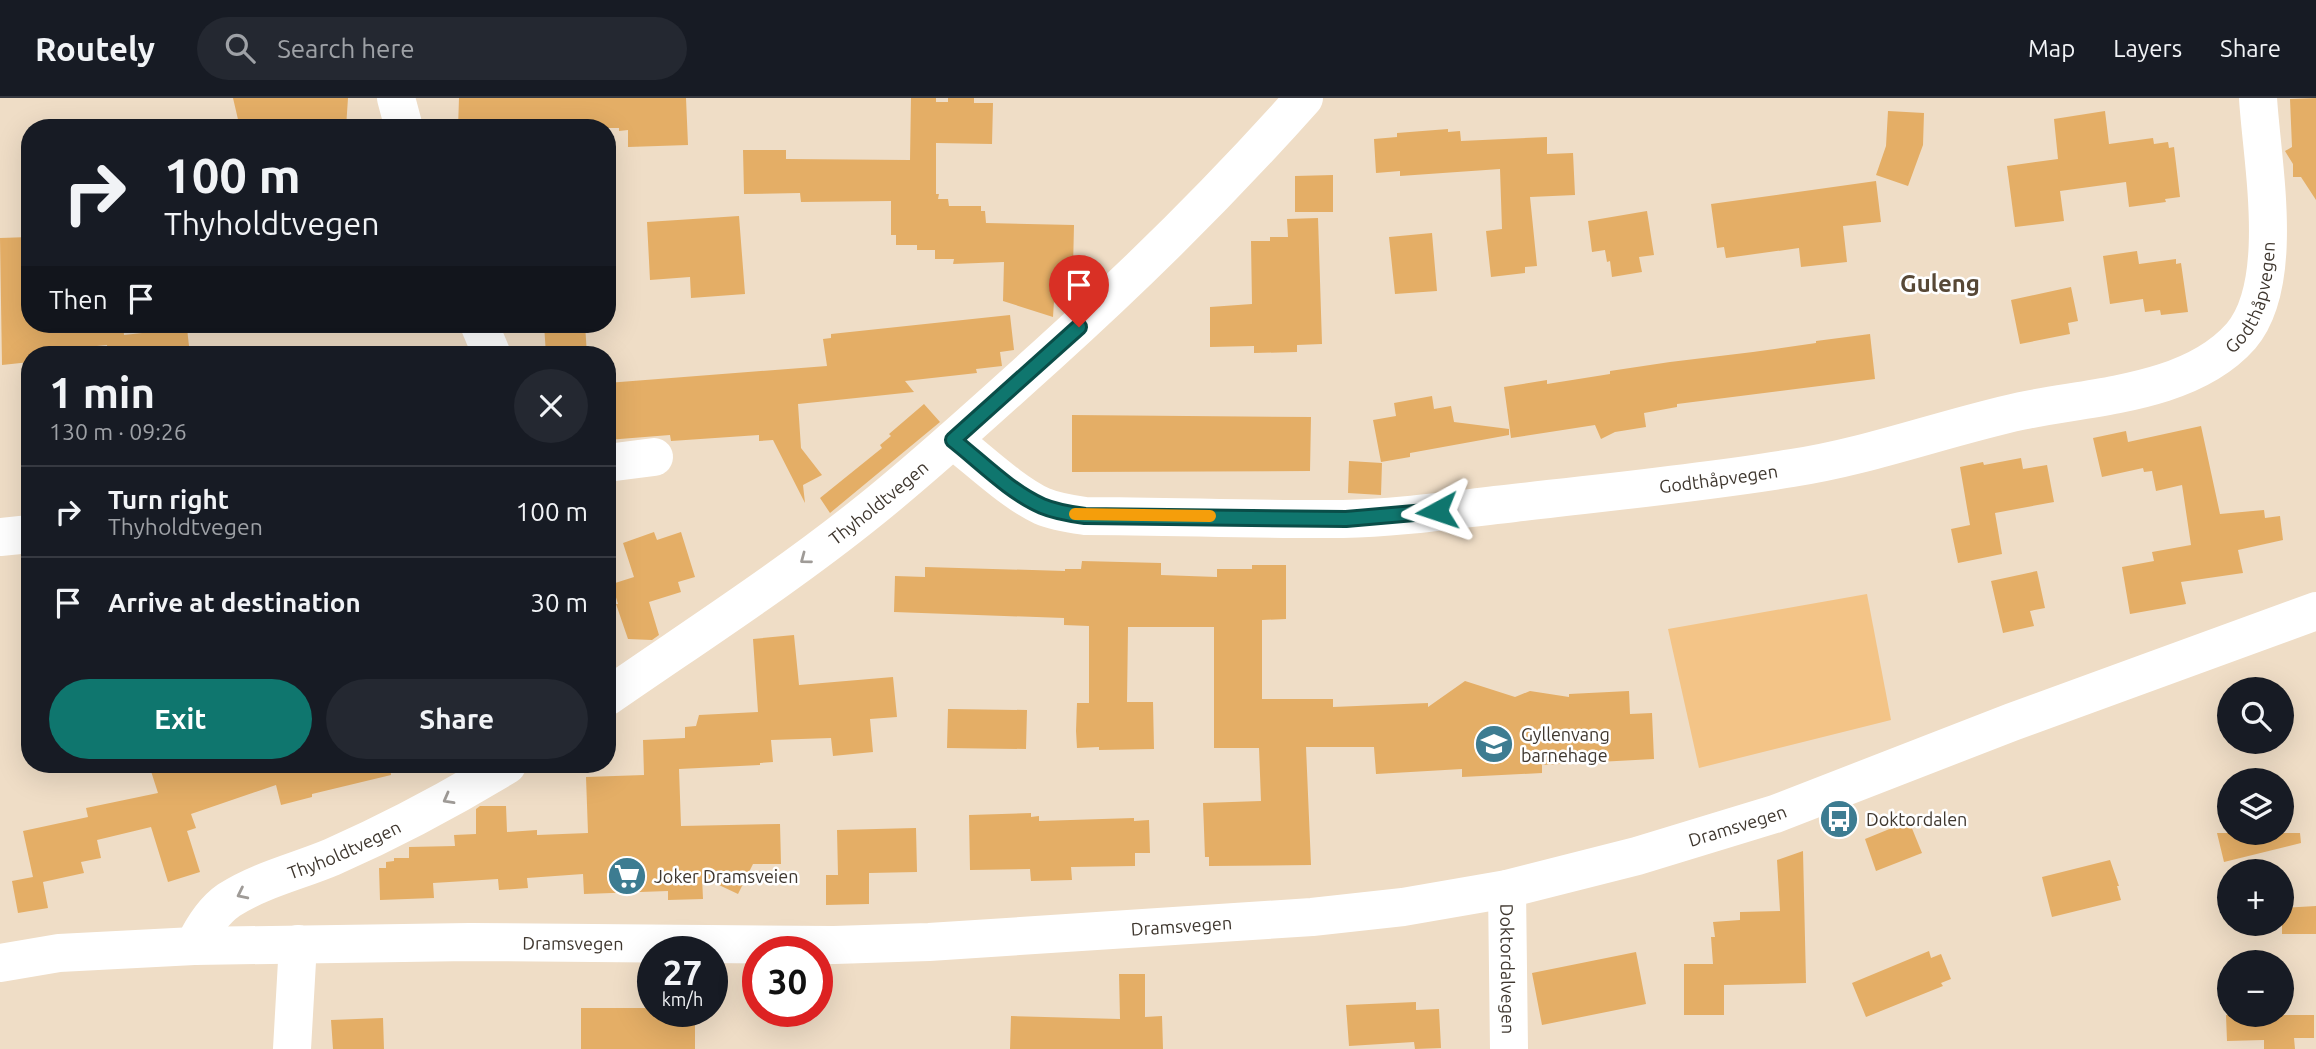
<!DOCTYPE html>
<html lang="en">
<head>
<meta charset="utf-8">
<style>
	:root { --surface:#171b24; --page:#242831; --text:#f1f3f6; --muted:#9ea1a6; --line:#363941; --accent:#0f766e }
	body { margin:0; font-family:Ubuntu,sans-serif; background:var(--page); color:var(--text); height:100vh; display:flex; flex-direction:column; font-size:26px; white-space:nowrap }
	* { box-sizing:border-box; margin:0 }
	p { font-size:23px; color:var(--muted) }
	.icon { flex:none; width:38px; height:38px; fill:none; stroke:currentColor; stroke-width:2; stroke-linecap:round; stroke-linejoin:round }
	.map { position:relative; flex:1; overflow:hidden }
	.drawer { position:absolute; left:21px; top:248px; width:595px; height:427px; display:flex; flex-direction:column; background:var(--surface); border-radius:28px; box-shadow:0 7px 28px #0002 }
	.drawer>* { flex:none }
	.top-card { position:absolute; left:21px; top:21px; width:595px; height:214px; border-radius:28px; box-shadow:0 7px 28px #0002; background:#171b24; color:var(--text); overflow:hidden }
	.fabs { position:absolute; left:2217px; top:579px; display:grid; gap:14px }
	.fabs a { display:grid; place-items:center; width:77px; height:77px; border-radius:50%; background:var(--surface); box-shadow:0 7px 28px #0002; font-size:35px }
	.speed { position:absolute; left:637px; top:838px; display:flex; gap:14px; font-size:35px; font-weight:700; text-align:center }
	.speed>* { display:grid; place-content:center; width:91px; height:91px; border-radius:50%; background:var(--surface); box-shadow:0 7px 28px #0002; line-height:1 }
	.speed small { font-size:18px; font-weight:400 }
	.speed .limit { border:10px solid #d22; background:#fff; color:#111 }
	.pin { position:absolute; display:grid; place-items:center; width:60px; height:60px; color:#fff; margin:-72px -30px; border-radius:50% 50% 50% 0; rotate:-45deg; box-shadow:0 0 7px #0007 }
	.pin .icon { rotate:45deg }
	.me { position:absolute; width:77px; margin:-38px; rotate:265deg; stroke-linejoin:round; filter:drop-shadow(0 0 5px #0008) }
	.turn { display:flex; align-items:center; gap:24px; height:147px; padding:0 28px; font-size:32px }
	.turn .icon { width:91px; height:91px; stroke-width:2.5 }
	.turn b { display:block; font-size:49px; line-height:60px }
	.then { display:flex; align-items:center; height:66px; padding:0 28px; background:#0003; gap:14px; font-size:26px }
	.round { display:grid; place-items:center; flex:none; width:74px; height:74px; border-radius:37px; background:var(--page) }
	.summary { display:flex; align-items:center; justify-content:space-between; height:119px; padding:0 28px }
	h1 { font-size:42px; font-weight:600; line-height:52px }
	.action { display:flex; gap:14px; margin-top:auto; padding:14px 28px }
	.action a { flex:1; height:80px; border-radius:42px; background:var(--accent); color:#fff; font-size:28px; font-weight:600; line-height:80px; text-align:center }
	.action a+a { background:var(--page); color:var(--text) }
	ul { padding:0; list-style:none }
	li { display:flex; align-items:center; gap:21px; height:91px; padding:0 28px; border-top:2px solid var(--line) }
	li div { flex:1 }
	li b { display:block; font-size:26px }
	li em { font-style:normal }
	header { display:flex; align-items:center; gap:42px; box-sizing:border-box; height:98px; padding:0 35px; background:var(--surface); border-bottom:2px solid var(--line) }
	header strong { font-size:33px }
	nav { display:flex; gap:38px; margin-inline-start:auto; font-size:24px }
	.search { width:490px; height:63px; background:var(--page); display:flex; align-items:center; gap:18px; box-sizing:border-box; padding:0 24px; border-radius:38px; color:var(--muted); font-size:26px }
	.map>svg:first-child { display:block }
	.green { fill:#f3c487 }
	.building { fill:#e4ae66 }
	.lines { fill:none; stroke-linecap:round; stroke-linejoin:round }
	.minor { stroke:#fff; stroke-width:38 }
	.oneway { stroke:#9f9b97 }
	.route-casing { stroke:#0a4d48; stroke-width:18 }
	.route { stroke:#0f766e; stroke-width:12 }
	.slow { stroke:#f59e0b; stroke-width:12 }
	.labels { text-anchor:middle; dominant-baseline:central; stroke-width:5; stroke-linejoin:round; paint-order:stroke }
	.street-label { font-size:18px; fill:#3f372f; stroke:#fff }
	.poi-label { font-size:18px; fill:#3f372f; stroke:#fff; text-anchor:start }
	.district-label { font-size:24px; font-weight:bold; fill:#574836; stroke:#fff }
</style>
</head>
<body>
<header>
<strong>Routely</strong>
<div class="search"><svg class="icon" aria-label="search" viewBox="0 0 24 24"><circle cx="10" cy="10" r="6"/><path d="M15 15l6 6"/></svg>Search here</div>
<nav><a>Map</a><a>Layers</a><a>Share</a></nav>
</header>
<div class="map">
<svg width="2316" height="951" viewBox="0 0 2316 951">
	<rect width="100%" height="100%" fill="#efddc6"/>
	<path class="green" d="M1867,496L1891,622L1699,670L1668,531Z"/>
	<path class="building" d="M233,0H348L346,30H291V22L257,30H240Z
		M459,0H686L688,47L628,49V32L619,33V30H574V27L508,24V30H458Z
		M911,0H936V4H948V0H974V5H993L992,46L936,45V96H939L938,101H948L949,108H981V113H985L986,125L1074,127L1073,171H1056L1053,219L1003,203L1004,164L953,166L954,161H935V152H917V147H896V137H891V103L801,104L800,95L744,96L743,52H786V61L910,62Z
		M2316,0V102L2301,79H2293V66L2285,53L2292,49L2290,1Z
		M1888,13L1924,15L1923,47L1908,88L1876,77L1886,48Z
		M2105,13L2109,46L2153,40L2154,46L2168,44L2169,50L2174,49L2180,99L2165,101L2166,104L2129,109L2126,84L2060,93L2064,123L2015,129L2007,68L2058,61L2054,21Z
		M1448,31V34L1460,33L1461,43L1547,39V56L1573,55L1575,97L1530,99L1537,168L1525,169V175L1491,179L1486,133L1502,131L1500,71L1400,78V73L1376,75L1374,41L1397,39V35Z
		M1333,77V114H1295V78Z
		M1876,83L1881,124L1843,128L1847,164L1801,169L1799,150L1726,160L1724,149L1717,150L1711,106Z
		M1647,113L1654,157L1639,159L1642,174L1612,179L1610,163L1607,164L1605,152L1592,154L1588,123Z
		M739,118L745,196L691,200L690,179L650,182L647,124Z
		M1318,120L1322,246L1297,247V254L1254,255V248L1210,249V209L1252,206L1251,143H1270V139H1288L1287,121Z
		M1432,135L1437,193L1395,196L1389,139Z
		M30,139V226H123L124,237L187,230L190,257H108L107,247L66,251L67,257H30V264L2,267L0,140Z
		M2137,153L2139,166L2176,161V166L2181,165L2188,214L2161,217L2160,212L2145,214L2143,201L2110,206L2103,158Z
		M2071,189L2078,223L2068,225L2070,236L2020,246L2011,202Z
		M1010,217L1014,252L1000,254L1002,268L976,271L977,275L905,283L914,294L798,306L801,350L822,377L803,387L805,405L773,342L759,343V337L671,343L670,337L607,342V285L827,268L823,241L831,240V236Z
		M544,226H585L587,257H546Z
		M1870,236L1875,281L1677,306V309L1644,315L1646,329L1615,334L1601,341L1595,327L1511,340L1504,289L1547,282V286L1610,276V273L1670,264L1753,254L1816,245V243Z
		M1432,298L1434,311L1451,308L1454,324L1509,331V337L1410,355V359L1381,364L1373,322L1396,318L1394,305Z
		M924,306L940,324L830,415L820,400L882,350L880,347L891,338L889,336Z
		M1072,317L1311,319L1310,373L1072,374Z
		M2201,328L2220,416L2264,412L2265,420L2280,418L2283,442L2238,452L2243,475L2181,484L2186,506L2130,516L2122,469L2154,463L2152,454L2191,447L2182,387L2156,393L2152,373L2144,374L2143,370L2102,379L2093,340L2126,333L2128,344Z
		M2021,360L2023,371L2047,367L2054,404L1995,415L2002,456L1958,465L1951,431L1970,427L1960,369L1983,364L1984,367Z
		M1349,363L1382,365L1381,397L1348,395Z
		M654,434L657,442L681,434L695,479L678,484L681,494L649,504L659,537L652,542L628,541L616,506H618L612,486L634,479L623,445Z
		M1082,463L1161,465V477L1217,479V471H1252V467H1286V521L1262,522V601H1333V609L1428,605V609L1465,583L1515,599L1530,593L1569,599V596L1629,593L1630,616L1652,615L1654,661L1542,667V675L1462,679V671L1376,676L1374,649H1306L1311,767L1209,768V759H1205L1203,705L1261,703L1259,650H1214V529H1128L1127,604H1153L1154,651L1099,652V649L1077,650L1076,633L1077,605H1089V528L1064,527V520L894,514L895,478L925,479V469L1065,473V471H1081Z
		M2037,473L2045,510L2030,513L2034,528L2003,535L1991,483Z
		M794,537L799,587L893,579L897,619L870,621L873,654L833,658L831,640L771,642L773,664L760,665V667L679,671L681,728L780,726L781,766H753L738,796L702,779L703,801L668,802V793L584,796L583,776L527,780L528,790L499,792L498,781L433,785L434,800L380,802L379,770H386V764L394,763V760H409V749L455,748L454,737L476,736V711L480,708H506L507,734L537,732V737L588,735L586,679L644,677L643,642L685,640V629L696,628L699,617L758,614L753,541Z
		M948,611L1027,612L1026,651L947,650Z
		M149,667H390L391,677L312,696V699L281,707L276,687L191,716L196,730L187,733L200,774L168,784L151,729L97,742L101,760L81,764L84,775L43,784L48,810L18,815L12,783L33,779L23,733L88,719L86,710L158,695Z
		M1031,715V719L1039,718V723L1134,720V723L1149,722L1150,755H1135V768L1071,769L1072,782L1031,783L1030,771L970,772L969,717Z
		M1909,723L1922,755L1876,773L1865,741Z
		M916,730L917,774L869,775V806L826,807V777H838L837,732Z
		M2217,735H2300L2301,745L2224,764Z
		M1803,753L1806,885L1724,887V917H1684V866H1713L1711,839H1715L1713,824L1740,822V814L1780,813L1777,762Z
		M2110,762L2119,788H2117L2121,802L2052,819L2042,779Z
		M2316,808V836H2282V810Z
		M1929,853L1931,860L1941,856L1951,881L1941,885L1943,888L1866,919L1852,885Z
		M1636,854L1646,906L1542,927L1532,875Z
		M1119,876H1145V919L1162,918L1163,951H1010L1011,918L1120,921Z
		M1416,904V912L1439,911L1441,950L1415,951L1414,944L1349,948L1346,907Z
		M581,910H653V914H695V951H581Z
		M2226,917H2314V940H2294L2295,951H2264V942L2227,943Z
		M383,920L384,951H333L331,922Z"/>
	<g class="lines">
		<g class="minor">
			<path d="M396,0L404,30"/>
			<path d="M479,226L492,257"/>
			<path id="s1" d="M953,342C980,363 1012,394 1042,408C1056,414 1071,416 1085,418C1171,418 1257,422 1343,421C1400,420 1458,411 1514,405C1607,394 1700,385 1792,370C1870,358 1944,330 2021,313C2092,298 2190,296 2241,238C2286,185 2262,65 2258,0"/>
			<path d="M607,365L654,359"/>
			<path d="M0,439L30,436"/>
			<path id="s2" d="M607,599C695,538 787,479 870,412C931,363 988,310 1046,258C1136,177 1223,91 1304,0"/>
			<path id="s3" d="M1507,791L1509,951"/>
			<path id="s4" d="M194,848C202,831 213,813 229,802C260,782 299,773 332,759C393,732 451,701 507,667"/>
			<path id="s5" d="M0,865L59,855L194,848L470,844L834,847L929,844L1312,819L1403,809L1507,791L1637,758L1775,716L2012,624L2316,513"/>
			<path d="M292,951L298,846"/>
		</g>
	</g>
	<defs><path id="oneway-chevron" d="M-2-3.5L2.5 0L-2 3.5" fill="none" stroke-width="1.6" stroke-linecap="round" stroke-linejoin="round" transform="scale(1.75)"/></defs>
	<g class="oneway">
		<use href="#oneway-chevron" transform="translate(805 461) rotate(143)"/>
		<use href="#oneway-chevron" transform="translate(448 701) rotate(151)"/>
		<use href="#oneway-chevron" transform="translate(242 796) rotate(154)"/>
	</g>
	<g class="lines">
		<g class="route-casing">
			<path id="route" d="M1079,229L953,342C981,364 1010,394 1042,408C1056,414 1070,416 1085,418L1346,421L1437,413"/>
		</g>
		<use href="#route" class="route"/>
		<path class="slow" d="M1075,416L1210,418"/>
	</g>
	<defs>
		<g id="school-disc" transform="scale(2.0125)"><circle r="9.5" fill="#3d7c91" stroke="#fff"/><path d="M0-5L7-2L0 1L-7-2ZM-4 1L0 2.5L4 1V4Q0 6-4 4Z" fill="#fff"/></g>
		<g id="bus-disc" transform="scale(2.0125)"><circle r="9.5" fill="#3d7c91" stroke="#fff"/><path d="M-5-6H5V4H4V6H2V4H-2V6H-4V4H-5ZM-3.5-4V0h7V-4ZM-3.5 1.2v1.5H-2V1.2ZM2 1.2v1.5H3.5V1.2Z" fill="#fff"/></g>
		<g id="supermarket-disc" transform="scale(2.0125)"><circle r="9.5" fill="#3d7c91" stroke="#fff"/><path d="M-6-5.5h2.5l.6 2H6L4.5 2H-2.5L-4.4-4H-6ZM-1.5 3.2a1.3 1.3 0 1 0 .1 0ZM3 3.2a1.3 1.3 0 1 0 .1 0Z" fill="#fff"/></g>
	</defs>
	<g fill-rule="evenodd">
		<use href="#school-disc" x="1494" y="646"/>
		<use href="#bus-disc" x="1839" y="721"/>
		<use href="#supermarket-disc" x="627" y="778"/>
	</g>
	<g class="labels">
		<g class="street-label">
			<text stroke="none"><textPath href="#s1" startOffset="1379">Godthåpvegen</textPath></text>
			<text stroke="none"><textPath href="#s1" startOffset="791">Godthåpvegen</textPath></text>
			<text stroke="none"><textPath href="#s2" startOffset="334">Thyholdtvegen</textPath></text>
			<text stroke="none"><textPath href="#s5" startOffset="1750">Dramsvegen</textPath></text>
			<text stroke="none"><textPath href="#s4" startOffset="184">Thyholdtvegen</textPath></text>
			<text stroke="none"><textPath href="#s5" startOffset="1183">Dramsvegen</textPath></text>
			<text stroke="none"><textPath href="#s5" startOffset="574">Dramsvegen</textPath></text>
			<text stroke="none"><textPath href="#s3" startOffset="80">Doktordalvegen</textPath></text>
		</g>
		<g class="poi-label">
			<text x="1521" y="636">Gyllenvang<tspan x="1521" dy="21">barnehage</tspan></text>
			<text x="1866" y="721">Doktordalen</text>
			<text x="654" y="778">Joker Dramsveien</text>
		</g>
		<g class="district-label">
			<text x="1940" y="185">Guleng</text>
		</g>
	</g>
</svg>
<div class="fabs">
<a><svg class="icon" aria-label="search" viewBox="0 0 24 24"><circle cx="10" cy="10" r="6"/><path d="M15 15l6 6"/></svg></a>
<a><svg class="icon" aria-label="layers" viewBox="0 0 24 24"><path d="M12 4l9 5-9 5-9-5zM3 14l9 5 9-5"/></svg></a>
<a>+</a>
<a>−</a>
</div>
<div class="speed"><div>27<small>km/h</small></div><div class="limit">30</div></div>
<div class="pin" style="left:1079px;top:229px;background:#d93025"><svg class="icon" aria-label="arrive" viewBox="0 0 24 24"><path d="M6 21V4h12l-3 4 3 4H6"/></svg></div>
<svg class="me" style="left:1437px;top:413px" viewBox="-20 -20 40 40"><path d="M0-17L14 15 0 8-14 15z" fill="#0f766e" stroke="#fff" stroke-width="4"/></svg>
<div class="top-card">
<div class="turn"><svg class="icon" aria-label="right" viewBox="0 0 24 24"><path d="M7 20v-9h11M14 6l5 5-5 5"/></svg><div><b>100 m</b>Thyholdtvegen</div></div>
<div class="then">Then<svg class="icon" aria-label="arrive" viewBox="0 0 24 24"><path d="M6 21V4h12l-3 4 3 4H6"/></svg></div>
</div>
<section class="drawer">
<div class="summary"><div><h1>1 min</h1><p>130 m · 09:26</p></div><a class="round"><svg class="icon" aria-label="close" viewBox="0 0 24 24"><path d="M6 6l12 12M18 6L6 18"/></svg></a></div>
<ul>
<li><svg class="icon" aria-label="right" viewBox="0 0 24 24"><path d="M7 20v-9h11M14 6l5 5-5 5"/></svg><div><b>Turn right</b><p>Thyholdtvegen</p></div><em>100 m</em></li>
<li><svg class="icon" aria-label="arrive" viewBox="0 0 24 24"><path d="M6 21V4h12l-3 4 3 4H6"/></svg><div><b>Arrive at destination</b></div><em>30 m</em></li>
</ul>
<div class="action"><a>Exit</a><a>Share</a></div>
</section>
</div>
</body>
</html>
